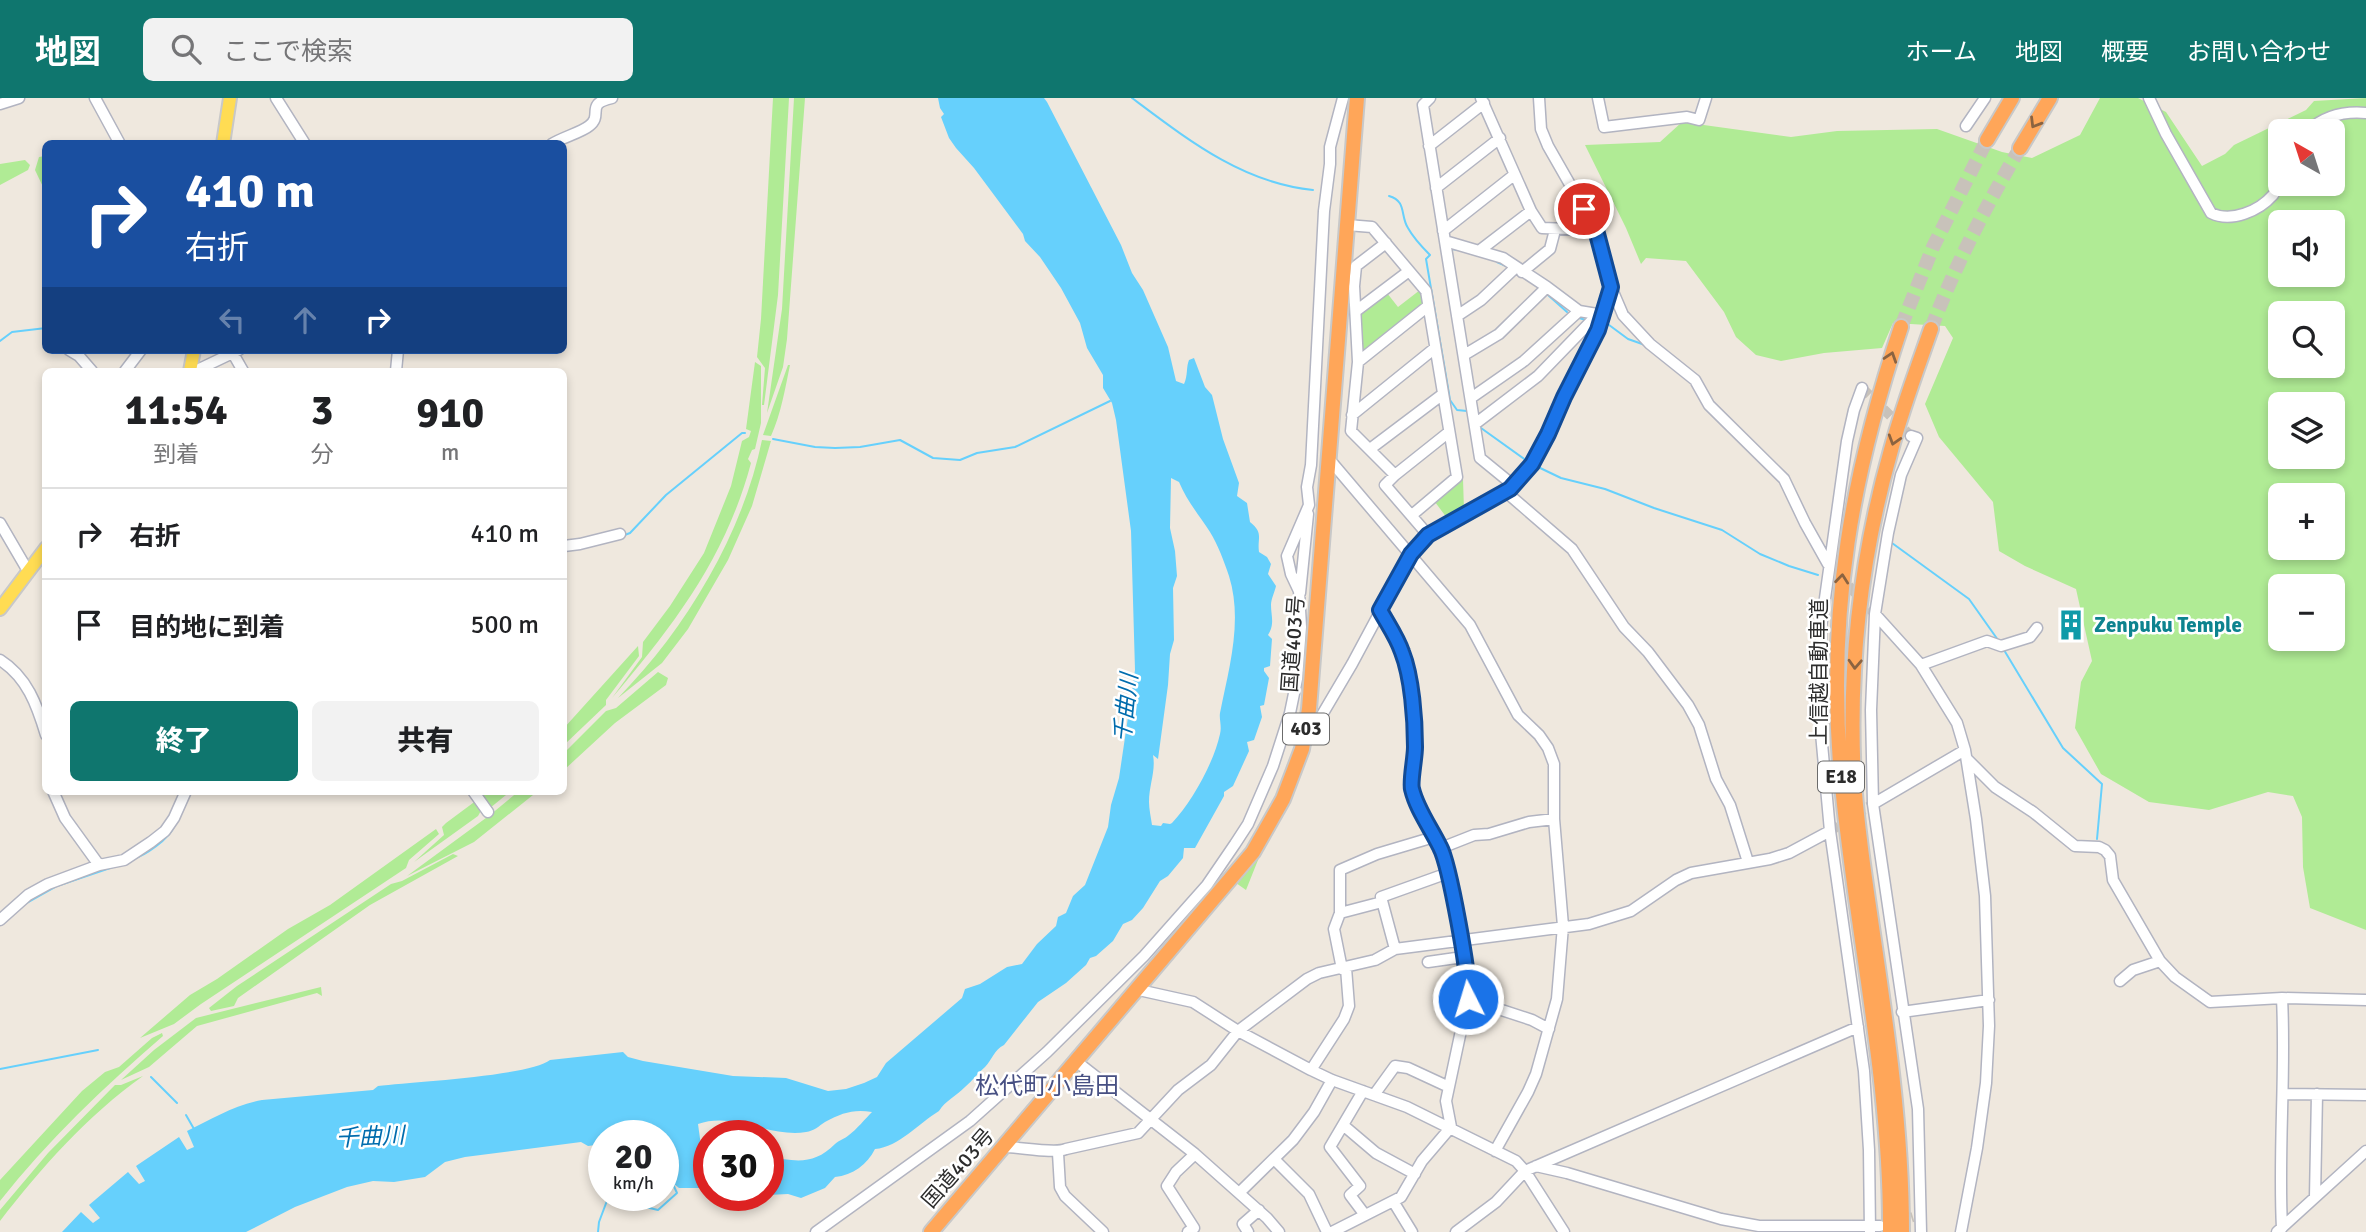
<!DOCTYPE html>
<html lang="ja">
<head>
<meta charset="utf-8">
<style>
	:root { --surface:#fff; --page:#f2f2f2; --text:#202124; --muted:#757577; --line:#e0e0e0; --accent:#0f766e }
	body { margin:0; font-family:Signika,"Noto Sans JP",sans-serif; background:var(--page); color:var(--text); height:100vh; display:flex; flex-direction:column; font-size:26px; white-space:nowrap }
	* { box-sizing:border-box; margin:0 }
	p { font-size:23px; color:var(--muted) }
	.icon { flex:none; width:38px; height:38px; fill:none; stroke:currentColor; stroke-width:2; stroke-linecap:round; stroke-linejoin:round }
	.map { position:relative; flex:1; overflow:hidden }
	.drawer { position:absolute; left:42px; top:270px; width:525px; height:427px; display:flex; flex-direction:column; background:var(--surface); border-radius:10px; box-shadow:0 4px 10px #0003 }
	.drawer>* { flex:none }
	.hud { position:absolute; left:42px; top:42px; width:525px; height:214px; border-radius:10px; box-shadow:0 4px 10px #0003; background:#1a4fa0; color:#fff; overflow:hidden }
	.needle { width:46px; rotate:321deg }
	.controls { position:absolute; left:2268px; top:21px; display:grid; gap:14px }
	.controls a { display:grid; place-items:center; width:77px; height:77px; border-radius:10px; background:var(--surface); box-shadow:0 4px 10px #0003; font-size:35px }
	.speed { position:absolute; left:588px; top:1022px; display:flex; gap:14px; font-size:35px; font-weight:700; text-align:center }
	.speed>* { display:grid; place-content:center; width:91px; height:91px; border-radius:50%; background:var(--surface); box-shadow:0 4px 10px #0003; line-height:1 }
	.speed small { font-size:18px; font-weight:400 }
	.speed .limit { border:10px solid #d22; background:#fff; color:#111 }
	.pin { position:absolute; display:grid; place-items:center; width:60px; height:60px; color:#fff; margin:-30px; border:4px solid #fff; border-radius:50%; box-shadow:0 2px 7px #0007 }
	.me { position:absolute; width:77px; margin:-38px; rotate:355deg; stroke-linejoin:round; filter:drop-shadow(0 0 5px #0008) }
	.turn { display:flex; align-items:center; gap:24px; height:147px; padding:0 28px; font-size:32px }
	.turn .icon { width:91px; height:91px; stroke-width:2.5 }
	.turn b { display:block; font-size:49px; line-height:60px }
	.lanes { display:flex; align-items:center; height:66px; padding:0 28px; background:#0003; justify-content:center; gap:35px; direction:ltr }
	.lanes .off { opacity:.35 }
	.eta { display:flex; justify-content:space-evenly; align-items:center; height:119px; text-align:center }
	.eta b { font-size:42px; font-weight:800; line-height:49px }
	.primary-button { display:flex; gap:14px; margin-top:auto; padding:14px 28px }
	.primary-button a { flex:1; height:80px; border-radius:10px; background:var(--accent); color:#fff; font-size:28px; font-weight:800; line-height:80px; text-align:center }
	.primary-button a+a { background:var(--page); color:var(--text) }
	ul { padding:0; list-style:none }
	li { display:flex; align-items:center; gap:21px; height:91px; padding:0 28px; border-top:2px solid var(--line) }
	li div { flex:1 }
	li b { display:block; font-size:26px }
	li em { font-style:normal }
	header { display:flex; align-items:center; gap:42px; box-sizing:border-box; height:98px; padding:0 35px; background:var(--accent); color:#fff }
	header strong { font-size:33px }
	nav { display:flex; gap:38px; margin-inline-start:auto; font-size:24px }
	.search { width:490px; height:63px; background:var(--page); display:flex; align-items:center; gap:18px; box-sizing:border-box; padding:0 24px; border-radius:10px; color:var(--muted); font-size:26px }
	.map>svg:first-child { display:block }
	.green { fill:#b0eb95; fill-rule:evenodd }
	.water { fill:#66d0fc; fill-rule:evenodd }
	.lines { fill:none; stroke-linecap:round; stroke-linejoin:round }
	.stream { stroke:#66d0fc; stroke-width:2 }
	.minor-tunnel { stroke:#c8c2ba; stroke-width:10; stroke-dasharray:10 5; stroke-linecap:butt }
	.highway-tunnel { stroke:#c8c2ba; stroke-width:14; stroke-dasharray:14 7; stroke-linecap:butt }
	.minor-casing { stroke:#b2b4c1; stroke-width:13 }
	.major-casing { stroke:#c8c8c8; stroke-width:16 }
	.highway-casing { stroke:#c8c8c8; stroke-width:18 }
	.minor { stroke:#fff; stroke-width:10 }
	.major { stroke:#ffdc53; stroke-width:12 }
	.highway { stroke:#ffa659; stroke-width:14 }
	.oneway { stroke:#8b6340 }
	.route-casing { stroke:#114b97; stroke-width:18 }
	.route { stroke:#1a73e8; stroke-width:12 }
	.labels { text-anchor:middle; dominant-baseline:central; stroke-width:5; stroke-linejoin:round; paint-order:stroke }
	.shield { fill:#fff; stroke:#6b6b6b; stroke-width:2 }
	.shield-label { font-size:19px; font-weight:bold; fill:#2c2c2c }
	.culture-label { font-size:21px; font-weight:bold; fill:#0d838f; stroke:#fff; text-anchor:start }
	.street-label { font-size:21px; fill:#2c2c2c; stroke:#fff }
	.water-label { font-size:23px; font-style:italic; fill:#006cad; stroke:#fff }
	.quarter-label { font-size:24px; fill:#475083; stroke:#fff }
</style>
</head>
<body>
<header>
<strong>地図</strong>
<div class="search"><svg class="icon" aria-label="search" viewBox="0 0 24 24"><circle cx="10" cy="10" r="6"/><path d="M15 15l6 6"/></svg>ここで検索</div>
<nav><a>ホーム</a><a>地図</a><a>概要</a><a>お問い合わせ</a></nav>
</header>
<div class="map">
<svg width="2366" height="1134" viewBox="0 0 2366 1134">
	<rect width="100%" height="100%" fill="#efe8de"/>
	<path class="green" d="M773,0H789L778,197L764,307H762L765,270L757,259L761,221Z
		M794,0H805L787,241L783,269L767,315L782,211Z
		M2100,0H2138L2166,14L2202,68L2225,56L2234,47L2306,12L2314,3L2366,0V832L2310,810L2303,769L2302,719L2293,698L2268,694L2209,712L2149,704L2101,676L2075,630L2081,584L2092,563L2076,491L2025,468L1999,453L1993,404L1939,339L1925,306L1953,240L1945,228L1893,225L1882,250L1824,255L1781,263L1756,257L1736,239L1724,214L1686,163L1646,160L1641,166L1626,130L1585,47L1660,44L1682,24L1791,39L1837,33L1937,31L2002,54L2032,60L2080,37ZM2280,33H2333V86H2280ZM2280,124H2333V177H2280ZM2280,215H2333V268H2280ZM2280,306H2333V359H2280ZM2280,397H2333V450H2280ZM2280,488H2333V541H2280Z
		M45,58L46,91H44L35,72L39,59Z
		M25,62L30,67L28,72L0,87V66Z
		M1420,192L1424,207L1364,255L1359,252V219L1362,215L1387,195L1398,209Z
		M755,264L761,268V325L755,351L752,352L748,361L751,365C726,459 674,527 612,600L642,559L643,544L670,508L704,455L731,388L742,343L749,339L751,333L746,331Z
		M788,267H790C785,291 781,316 771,338L763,337Z
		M762,342L771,343L752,408L728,462L688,531L662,565L618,600C635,582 652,563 667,543C711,484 747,415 762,342Z
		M1463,381L1464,412L1447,420L1435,404Z
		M638,548L639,558L606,602V607L564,647V630Z
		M658,574L668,580L666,587L615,625L564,672V655L606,613L616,610Z
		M477,693L487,696L490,693H511L490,710Z
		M519,693H538L474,744L407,778L490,717Z
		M477,702L482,711L478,718L414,764L444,737L442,729L446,725Z
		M436,731L439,736L409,762L406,770L201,906L174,926L140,940L190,897L217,881L288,831L330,807Z
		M1265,742H1266L1246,792L1236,785Z
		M453,756L458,758L370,807L238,900L234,908L211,913L209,910L237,888L391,786L402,783Z
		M321,889L322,898L317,895L197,928L149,969L121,982L154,952L196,920Z
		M162,935L163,938C104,989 48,1042 0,1103V1082L82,993L105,974L119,969L152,940Z
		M143,978C88,1017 41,1070 0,1123V1112L48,1055L115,987H121Z"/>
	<path class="water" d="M938,0H1044L1047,4L1121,147L1132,175L1143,192L1168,249L1176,283L1184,286C1188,278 1186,269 1189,262L1194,260L1205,289L1212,297L1223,341L1239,385L1237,398L1247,405L1250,424C1264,435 1257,440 1259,454L1267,459L1271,466L1268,476L1276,488C1275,493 1271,501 1271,507C1271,518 1275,526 1268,537L1272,541L1270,568L1264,570V573L1269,580L1264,607L1260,608L1262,619L1254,642L1247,644L1249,653L1233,688L1224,694V698L1195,750H1184L1183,760L1168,778L1160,783L1143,810L1132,822L1123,826L1113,843L1096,858L1090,860L1086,867L1066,885L1038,904L1004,947C994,952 992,962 985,969C978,975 972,983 965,989C956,998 945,1003 939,1013C919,1025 899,1049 875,1051C867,1067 853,1077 835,1079L825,1090L801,1100L788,1096L768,1097V1058C796,1064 814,1067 835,1046C839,1042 845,1041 849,1037C856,1032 866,1020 872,1014C853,1011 842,1015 825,1024C819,1028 814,1033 806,1034C770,1040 733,1013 698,1026L701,1048H709V1090H679L663,1077V1038H604V1046L588,1048L581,1044L465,1059L445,1064L425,1079L394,1084L373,1083L347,1089L295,1109L246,1134H62L81,1114L93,1125L100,1120L89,1107L128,1074L139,1086L145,1083L136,1068L179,1039L187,1052L194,1049L187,1033C212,1021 234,1007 262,1002L373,992L378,988C411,984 530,978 550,962L623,954L628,959L643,963L733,978L786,980L828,993L846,991L864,985L877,979L886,965L962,900L965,891L980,886L1007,869L1022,866L1037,846L1056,828L1058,819L1066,815L1073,798L1085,787L1108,729L1111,707L1119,680L1135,572L1131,433L1116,322L1112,305L1103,290V277L1087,250L1080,225L1061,190L1040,159L1025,143L1023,136L974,70L956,50L949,40L941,19L944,16L940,10ZM1171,380L1179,384C1187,403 1199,417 1210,434C1218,447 1224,463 1229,478C1243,523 1229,570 1220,615C1219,621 1222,629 1220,636C1214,664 1192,704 1172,725L1170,726L1163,725L1161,728L1152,727C1151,720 1149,711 1149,704C1149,687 1156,673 1153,657L1158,661L1168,587L1170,556L1174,542L1173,490L1177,478L1175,453L1170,430Z"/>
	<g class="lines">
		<path class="stream" d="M1132,0C1187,41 1242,85 1313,92
			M1389,98C1407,103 1400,118 1408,130C1414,141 1422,149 1430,157L1426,161L1450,302L1457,312L1467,313
			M1452,151L1459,152
			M1497,164L1506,168
			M1548,197L1567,214
			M1579,220L1586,222
			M1605,224L1628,241L1645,247
			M0,243L12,234L46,230
			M1481,330L1527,363
			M773,341L815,349L835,350L860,349L900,342L933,360L960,362L977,355L1015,349L1110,303
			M1536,368L1561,380L1605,391L1654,410L1722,432L1760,456L1789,468L1818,477
			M622,438L630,435L666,397L742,335H745
			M1892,445L1969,501L1998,542
			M2004,552L2063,650L2102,686L2097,741
			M131,762C146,757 168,742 175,727
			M25,806L57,788L113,769
			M0,971L98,952
			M151,979L177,1005
			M186,1017L194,1031
			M598,1134L599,1124L608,1100L658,1112L677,1095L672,1084"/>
		<path class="minor-tunnel" d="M1862,290L1911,338
			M1828,466L1875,516
			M1830,733L1873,706
			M1897,1124L1913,1119"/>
		<path class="highway-tunnel" d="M1901,229L1933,149L1987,42
			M1931,231C1955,168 1985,109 2020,50"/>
		<g class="minor-casing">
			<path id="minor" d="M95,0L120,46
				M276,0L305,46
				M1430,0L1423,7L1480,360L1513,387
				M1481,0L1531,113L1542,130L1596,132
				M1539,0L1541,31L1548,48L1596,132L1611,189L1623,217L1650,246L1695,282L1709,307L1784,381L1805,425L1828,466
				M1598,0L1604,29L1687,19L1699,22L1706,0
				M2149,0L2166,36L2211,115C2231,125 2259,113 2273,97C2276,93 2278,87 2280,82
				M0,6L19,0
				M1966,28L1985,0
				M2308,33C2324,18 2344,13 2366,15
				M552,46C561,40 582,34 589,28C604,17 584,6 612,0
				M1429,48L1484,5
				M1436,90L1500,40
				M1347,127L1372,129L1426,193L1457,379L1412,417
				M1443,133L1514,77
				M1445,143L1503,160L1547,189L1579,213L1603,217
				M1386,145L1356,168L1354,188L1358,264L1351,333L1395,377L1385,387L1428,437
				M1479,153L1531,113
				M1522,174L1550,151L1555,132
				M1356,213L1409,173
				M1457,218L1481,202L1515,170
				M69,252L79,258L92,273
				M231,252L243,273
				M1464,257L1499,236L1547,189
				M1358,264L1428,208
				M125,273L141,252
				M195,273L239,252
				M396,273L398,252
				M1862,290L1854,312L1847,343L1821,529V635L1830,733L1864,973L1869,1052L1870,1134
				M1471,300L1524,263L1579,213
				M1352,317L1435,250
				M1475,326L1538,278L1598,216
				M1911,338L1917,340L1901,377L1888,435L1875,516L1871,612L1873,706L1918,1011L1921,1134
				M1370,351L1443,296
				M1329,361L1470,527L1518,617L1539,637L1548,650L1554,666V721L1563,828L1557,901L1536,976L1528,994L1495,1053
				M1395,377L1449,334
				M1506,394L1572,451L1624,529L1648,554L1688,607L1699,627L1716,681L1730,707L1748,764
				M0,425L28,473
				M564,448L580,446L620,436
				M1300,495L1308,416
				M1875,516L1921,567L1957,625L1965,652L1976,721L1985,798L1989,928L1986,985L1977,1050L1961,1134
				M0,562C27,579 37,607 46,637
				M1921,567L1987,543L2001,548L2030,539L2037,530
				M1306,644L1352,566L1411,456L1428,437L1510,391L1532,366L1598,232L1611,189
				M1967,661L1995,689L2033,714L2075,748L2099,749L2105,752L2110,758L2113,782L2160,863L2175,879L2210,904L2282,900L2366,902
				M53,693L65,720L99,767
				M473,693L488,714
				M1873,706L1965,652
				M1441,750L1474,737L1489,736L1529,724L1554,721
				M1340,815L1382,804
				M0,822L28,797L48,786L99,767L124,762L151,744L165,733L174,720L186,693
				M1395,851L1381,799L1448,775
				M1428,864L1463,859
				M1342,871L1334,831L1340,815V772L1377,756L1434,739
				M2120,883L2133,872L2160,863
				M1139,892L1193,904L1238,933L1311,972L1332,982L1407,1009L1516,1063L1525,1073L1564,1134
				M2282,900C2286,976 2278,1053 2282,1130
				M1468,901L1532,922L1549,931
				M1902,914L1989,902
				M1077,964L1195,1056L1267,1120L1279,1134
				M1311,972L1344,921L1349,908L1346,870
				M1363,993L1330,1049L1360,1088L1350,1097L1365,1117
				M2283,996L2366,997
				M1374,997L1395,968L1408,970L1449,989
				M1343,1027L1376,1055L1415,1076
				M1005,1049C1020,1049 1055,1056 1066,1051L1138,1035L1178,992L1211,967L1238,933L1307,881L1319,875L1375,862L1395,851L1589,826L1631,813L1676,782L1691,775L1770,761L1789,755L1830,733
				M1058,1055L1060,1089L1065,1098L1103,1134
				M1274,1061L1309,1096L1327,1134
				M1536,1068L1567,1075L1721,1121L1759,1128H1880
				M1240,1094L1293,1042L1314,1014L1332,982
				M2315,1099L2317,996
				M1393,1103L1412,1134
				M816,1134L970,1023L1047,954L1144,858L1207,787L1235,746L1248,726L1273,668L1290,615L1297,581L1301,529L1299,493L1291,476L1287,458L1309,407L1307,389L1311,367L1324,113L1330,66V49L1343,0
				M1188,1134L1194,1130L1167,1088L1176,1074L1195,1056
				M1248,1134L1243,1126L1259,1112
				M1332,1134L1401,1099L1422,1063L1451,1029L1446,1003L1469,895L1467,879L1448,775L1441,750L1417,707L1411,688L1415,665L1414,632L1411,600L1403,554L1379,512
				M1456,1134L1496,1104L1525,1073L1858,929
				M2277,1134L2366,1053"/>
		</g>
		<g class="major-casing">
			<path id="major" d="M223,46L230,0
				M190,273L194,252
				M0,511L46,450"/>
		</g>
		<g class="highway-casing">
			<path id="highway" d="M1987,42L2012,0
				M2020,50L2050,0
				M931,1134L1253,754L1283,701L1302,651L1309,611L1357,0
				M1890,1134C1891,976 1853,822 1840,666C1828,510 1852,376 1901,229
				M1902,1134C1902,1031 1887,930 1872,829C1865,780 1857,731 1854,682C1848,571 1861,458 1891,352C1902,311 1917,271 1931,231"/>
		</g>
		<use href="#minor" class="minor"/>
		<use href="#major" class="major"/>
		<use href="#highway" class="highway"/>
	</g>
	<defs><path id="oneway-chevron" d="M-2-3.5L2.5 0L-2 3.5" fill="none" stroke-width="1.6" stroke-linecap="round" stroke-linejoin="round" transform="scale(1.75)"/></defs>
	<g class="oneway">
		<use href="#oneway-chevron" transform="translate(2035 25) rotate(121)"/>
		<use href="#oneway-chevron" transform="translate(1891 259) rotate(-72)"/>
		<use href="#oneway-chevron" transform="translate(1894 342) rotate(107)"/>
		<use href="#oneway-chevron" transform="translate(1842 481) rotate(-84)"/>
		<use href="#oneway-chevron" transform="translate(1855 566) rotate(93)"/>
	</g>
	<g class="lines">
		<g class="route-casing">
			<path id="route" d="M1468,901C1471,884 1449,765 1440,749C1431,730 1417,712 1412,691C1410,684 1415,660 1415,649C1415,622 1412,579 1402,554C1397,539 1387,525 1380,512L1411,456L1428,437L1510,391L1532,366L1548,336L1564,299L1598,232L1611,189L1596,132L1584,111"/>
		</g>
		<use href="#route" class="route"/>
	</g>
	<defs>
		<g id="building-bare" transform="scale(2.415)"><path d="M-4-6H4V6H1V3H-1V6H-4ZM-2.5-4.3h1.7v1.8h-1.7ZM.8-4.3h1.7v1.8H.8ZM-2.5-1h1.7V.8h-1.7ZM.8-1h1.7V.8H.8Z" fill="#0f9aa8" stroke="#fff" stroke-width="2.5" paint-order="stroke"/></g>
	</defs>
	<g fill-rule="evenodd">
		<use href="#building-bare" x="2071" y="527"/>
	</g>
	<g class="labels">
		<g class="shield">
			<rect x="1283" y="615.5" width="46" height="31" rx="5"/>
			<rect x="1818" y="663.5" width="46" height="31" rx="5"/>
		</g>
		<g class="shield-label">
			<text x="1306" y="631">403</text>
			<text x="1841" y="679">E18</text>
		</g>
		<g class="culture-label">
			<text x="2094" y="527">Zenpuku Temple</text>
		</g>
		<g class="street-label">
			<text transform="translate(1293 546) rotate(-86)">国道403号</text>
			<text transform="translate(1819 574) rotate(-90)">上信越自動車道</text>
			<text transform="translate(958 1070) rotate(-49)">国道403号</text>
		</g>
		<g class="water-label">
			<text transform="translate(1126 610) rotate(-84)">千曲川</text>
			<text transform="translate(370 1039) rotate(-3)">千曲川</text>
		</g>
		<g class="quarter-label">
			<text x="1047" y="988">松代町小島田</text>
		</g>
	</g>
</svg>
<div class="controls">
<a><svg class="needle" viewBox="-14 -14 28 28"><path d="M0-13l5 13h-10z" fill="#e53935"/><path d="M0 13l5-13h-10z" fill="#757577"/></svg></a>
<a><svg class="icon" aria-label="sound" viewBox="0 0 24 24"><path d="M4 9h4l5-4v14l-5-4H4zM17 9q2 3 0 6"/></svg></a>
<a><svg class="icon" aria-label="search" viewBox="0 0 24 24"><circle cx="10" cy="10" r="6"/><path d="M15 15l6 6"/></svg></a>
<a><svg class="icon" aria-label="layers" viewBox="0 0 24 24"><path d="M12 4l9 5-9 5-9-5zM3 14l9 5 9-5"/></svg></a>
<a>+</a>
<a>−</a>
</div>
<div class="speed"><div>20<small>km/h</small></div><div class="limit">30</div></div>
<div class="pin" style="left:1584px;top:111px;background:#d93025"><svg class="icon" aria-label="arrive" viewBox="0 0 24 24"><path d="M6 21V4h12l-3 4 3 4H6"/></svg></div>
<svg class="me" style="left:1468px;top:901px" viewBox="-20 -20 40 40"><circle r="17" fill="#1a73e8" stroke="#fff" stroke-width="3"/><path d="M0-11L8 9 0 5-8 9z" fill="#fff"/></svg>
<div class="hud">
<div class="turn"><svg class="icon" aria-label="right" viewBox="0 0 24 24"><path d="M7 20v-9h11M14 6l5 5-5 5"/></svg><div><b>410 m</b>右折</div></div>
<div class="lanes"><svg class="icon off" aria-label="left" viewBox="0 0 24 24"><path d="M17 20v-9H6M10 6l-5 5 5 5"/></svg><svg class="icon off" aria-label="ahead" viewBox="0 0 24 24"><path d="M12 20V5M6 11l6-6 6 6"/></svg><svg class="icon" aria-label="right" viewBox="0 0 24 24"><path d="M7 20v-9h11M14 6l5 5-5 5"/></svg></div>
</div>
<section class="drawer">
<div class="eta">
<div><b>11:54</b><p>到着</p></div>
<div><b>3</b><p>分</p></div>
<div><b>910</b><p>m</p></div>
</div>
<ul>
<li><svg class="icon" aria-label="right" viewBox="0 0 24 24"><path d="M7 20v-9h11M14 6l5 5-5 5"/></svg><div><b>右折</b></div><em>410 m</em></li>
<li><svg class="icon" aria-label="arrive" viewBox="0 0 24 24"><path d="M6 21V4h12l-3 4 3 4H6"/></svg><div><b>目的地に到着</b></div><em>500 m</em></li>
</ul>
<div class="primary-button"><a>終了</a><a>共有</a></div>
</section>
</div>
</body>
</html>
